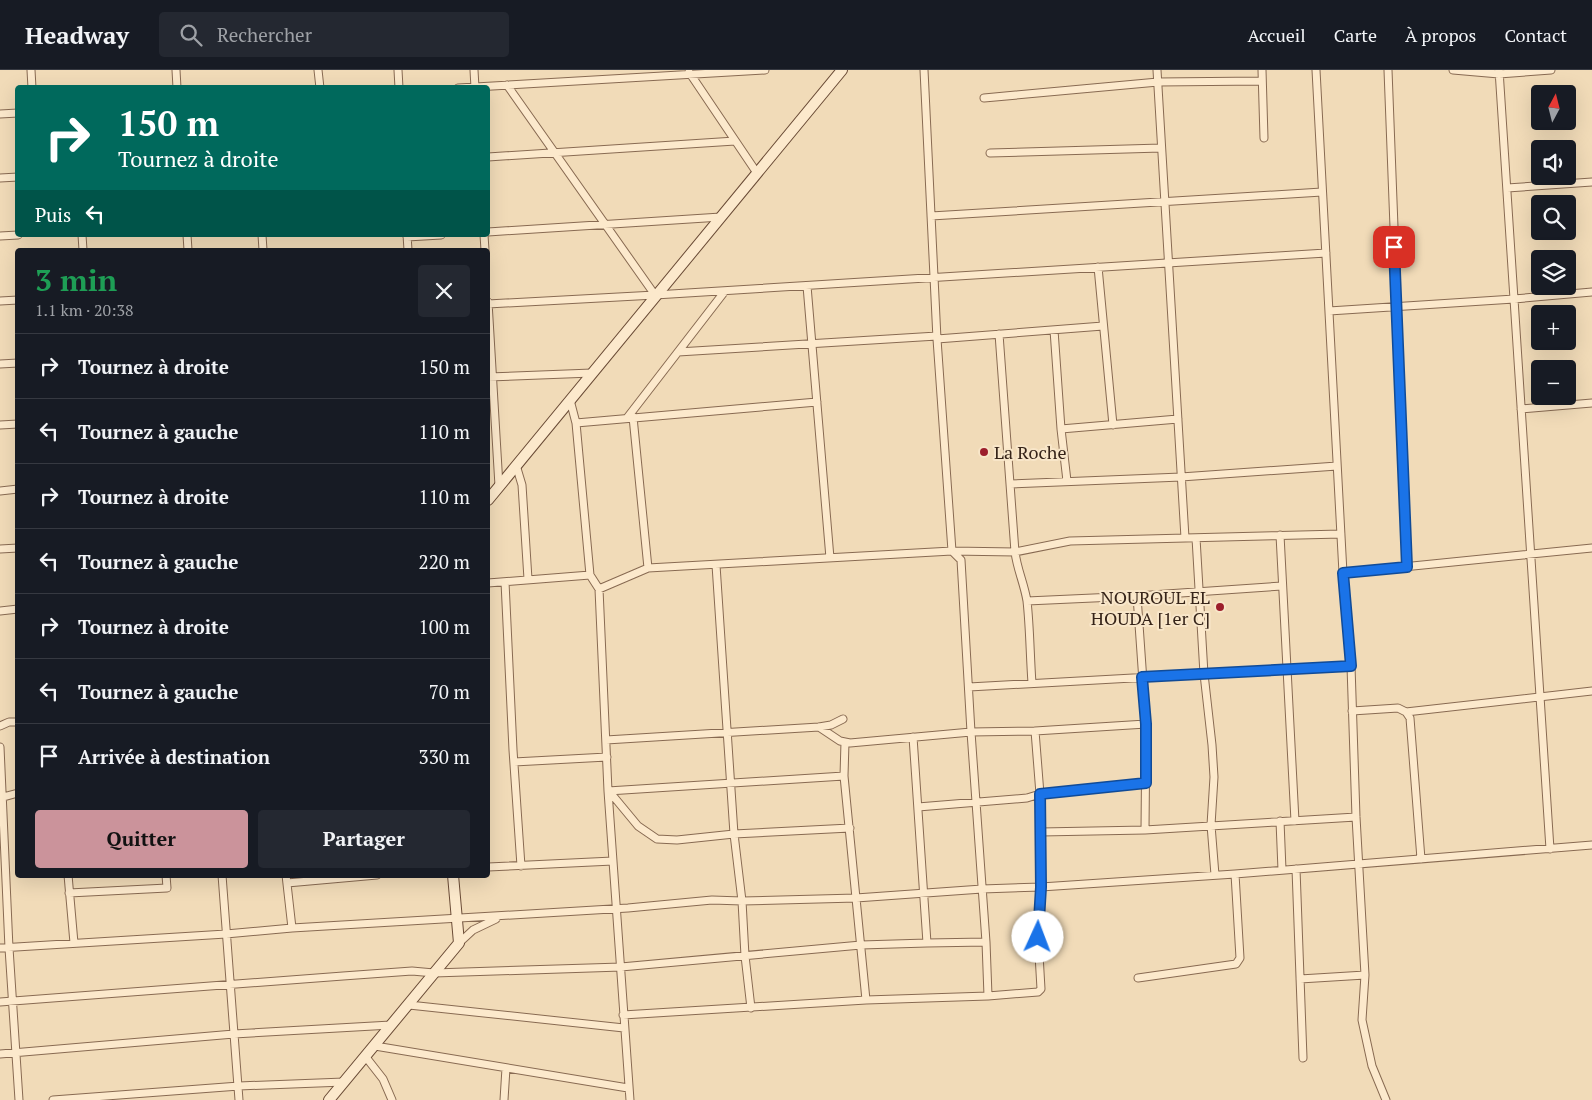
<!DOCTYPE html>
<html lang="fr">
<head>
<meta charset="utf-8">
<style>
	:root { --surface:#171b24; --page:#242831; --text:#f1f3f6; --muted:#9ea1a6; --line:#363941; --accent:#cb939b }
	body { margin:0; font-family:"PT Serif",serif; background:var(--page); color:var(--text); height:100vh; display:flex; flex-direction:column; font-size:19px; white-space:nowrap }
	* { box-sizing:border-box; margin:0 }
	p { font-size:16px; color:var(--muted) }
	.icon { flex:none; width:28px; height:28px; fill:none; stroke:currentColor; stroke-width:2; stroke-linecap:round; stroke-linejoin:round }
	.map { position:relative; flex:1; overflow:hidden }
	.side { position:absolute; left:15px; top:178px; width:475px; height:630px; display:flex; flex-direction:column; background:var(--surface); border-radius:5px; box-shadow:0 5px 20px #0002 }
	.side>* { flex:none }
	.guide { position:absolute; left:15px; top:15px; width:475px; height:152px; border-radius:5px; box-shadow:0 5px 20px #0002; background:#00695c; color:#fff; overflow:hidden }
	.needle { width:32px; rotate:7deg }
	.controls { position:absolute; left:1531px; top:15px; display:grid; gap:10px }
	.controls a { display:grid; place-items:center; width:45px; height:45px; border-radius:5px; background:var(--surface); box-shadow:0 5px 20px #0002; font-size:25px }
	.pin { position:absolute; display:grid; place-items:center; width:42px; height:42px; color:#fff; margin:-21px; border-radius:10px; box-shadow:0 2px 8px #0006 }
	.me { position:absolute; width:55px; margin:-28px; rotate:2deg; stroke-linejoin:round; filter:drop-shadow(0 0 4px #0008) }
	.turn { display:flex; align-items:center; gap:18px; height:105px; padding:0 20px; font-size:22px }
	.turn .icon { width:65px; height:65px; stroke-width:2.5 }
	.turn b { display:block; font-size:35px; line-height:42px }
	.then { display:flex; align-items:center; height:48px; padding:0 20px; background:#0003; gap:10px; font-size:19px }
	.round { display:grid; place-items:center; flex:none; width:52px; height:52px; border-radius:5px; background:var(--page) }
	.head { display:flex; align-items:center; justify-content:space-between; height:85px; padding:0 20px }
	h1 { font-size:30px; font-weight:700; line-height:38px; color:#1e9e55 }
	.action { display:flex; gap:10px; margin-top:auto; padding:10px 20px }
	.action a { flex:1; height:58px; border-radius:5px; background:var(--accent); color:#111; font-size:20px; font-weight:700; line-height:58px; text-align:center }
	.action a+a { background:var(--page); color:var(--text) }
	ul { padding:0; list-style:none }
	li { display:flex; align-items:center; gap:15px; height:65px; padding:0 20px; border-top:1px solid var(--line) }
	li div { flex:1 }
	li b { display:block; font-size:19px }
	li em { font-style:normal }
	header { display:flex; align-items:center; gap:30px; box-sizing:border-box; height:70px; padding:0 25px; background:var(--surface); border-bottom:1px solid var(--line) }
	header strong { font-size:24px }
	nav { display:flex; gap:28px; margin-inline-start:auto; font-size:18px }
	.search { width:350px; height:45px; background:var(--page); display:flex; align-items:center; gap:12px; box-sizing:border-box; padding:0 18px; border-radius:5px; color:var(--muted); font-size:19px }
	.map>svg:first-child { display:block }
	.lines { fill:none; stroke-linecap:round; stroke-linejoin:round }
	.street-casing { stroke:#886a52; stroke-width:9 }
	.secondary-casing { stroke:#6a4b36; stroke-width:12 }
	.street { stroke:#fce9cc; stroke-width:7 }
	.secondary { stroke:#fce9cc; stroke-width:10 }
	.route-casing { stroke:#114b97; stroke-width:12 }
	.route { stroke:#1a73e8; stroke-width:9 }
	.poi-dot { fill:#9c1e2b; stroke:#f8e6c9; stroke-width:2 }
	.labels { text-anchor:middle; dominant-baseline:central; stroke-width:4; stroke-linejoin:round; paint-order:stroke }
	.poi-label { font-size:18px; fill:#362419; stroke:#f8e6c9; text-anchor:start }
</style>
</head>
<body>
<header>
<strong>Headway</strong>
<div class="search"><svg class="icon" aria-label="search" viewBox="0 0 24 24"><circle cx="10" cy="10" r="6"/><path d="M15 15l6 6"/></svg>Rechercher</div>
<nav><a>Accueil</a><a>Carte</a><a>À propos</a><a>Contact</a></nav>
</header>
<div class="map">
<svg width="1592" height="1030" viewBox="0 0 1592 1030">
	<rect width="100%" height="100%" fill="#f1dbb8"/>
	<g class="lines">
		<g class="street-casing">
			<path id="street" d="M31,0L32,18
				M176,0L177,18
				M318,0L320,18
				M398,0L399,18
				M474,0L475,18
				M924,0L937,269L952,481L961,490L971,662L986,872L927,873
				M1157,0L1185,468
				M1262,0L1264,68
				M1316,0L1343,503L1351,596L1356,747L1365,905L1362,950L1372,996L1386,1030
				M1388,0L1407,497
				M1453,0L1499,4L1551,0
				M1499,0L1550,779
				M689,2L757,103
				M507,15L655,225
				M458,18L765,0
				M984,28L1158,12L1262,11
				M0,44L18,43
				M990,83L1161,78
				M488,87L735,71
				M0,108L18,107
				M1507,118L1592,112
				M931,146L1322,122
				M488,162L721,147
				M82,165L83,180
				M187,165L188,180
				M262,165L263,180
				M407,165L408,180
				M484,165L485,180
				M0,166L18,165
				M407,167L441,165
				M1098,197L1113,355
				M807,216L830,488
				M0,231L18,230
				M488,232L499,416
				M488,234L655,225L1326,183
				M1329,241L1514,229L1592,222
				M1054,260L1061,359L1067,411
				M999,264L1015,482C1017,499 1024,513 1027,531C1030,558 1030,586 1032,613
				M937,269L1103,256
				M678,282L937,266
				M0,294L18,293
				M488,307L592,303
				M570,330L576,353L590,505
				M1521,339L1592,333
				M633,347L648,498
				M627,348L725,221
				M576,353L817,332
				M0,355L18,354
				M1061,359L1178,349
				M516,395L522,415L528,509
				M1010,414L1181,407L1337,396
				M0,421L18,419
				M1280,465L1295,751
				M1196,468L1204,604L1212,675L1214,707L1211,755L1215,805
				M0,479L18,478
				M716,495L734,764L742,831L745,886L751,938
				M1343,503L1592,478
				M505,512L513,680L521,796
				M488,513L590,505L599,519L648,498L952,481L1015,482L1070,471L1341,464
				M599,519L608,721L630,1030
				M1137,526L1146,654L1145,760
				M1027,531L1137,526L1282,516
				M0,541L18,539
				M969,617L1351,596
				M1352,641L1398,638L1406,642L1410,648L1421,789
				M1406,642L1592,621
				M0,656L9,652H18
				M819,657L840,671L850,673L971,662L1035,661L1146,654
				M606,670L819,657L831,655L843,649
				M845,672L844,706L866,930
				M0,677L9,878L19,1030
				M514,692L607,687
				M608,721L844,706
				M609,721L638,756L657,769L677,770L734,764L850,758
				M0,728L18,723
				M918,737L1027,728L1040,724L1146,713
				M1280,751L1282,800
				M1041,762L1145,760L1356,747
				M488,797L613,791
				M1296,799L1303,988
				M68,805L74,873
				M222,805L239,1030
				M286,805L292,858
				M287,813L377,805
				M69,823L167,818L166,805
				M459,873L473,860L496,849
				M0,878L226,864L292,858L628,838L712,830L742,831L856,828L982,819L1041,817L1235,804L1592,775
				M1138,908L1236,894L1240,888L1235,804
				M1300,909L1365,905
				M988,926L1038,922L1041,919L1038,867L1041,817L1040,724L1035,661
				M0,932L343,906L412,901L434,903L621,897L861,875L927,873L913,667
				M409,935L624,958
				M623,945L866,930L988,926L986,872
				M375,976L628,1018
				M0,984L234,964L391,955
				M365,986L383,1009L392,1030
				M53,1030L239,1016L344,1012
				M504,1030L506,998"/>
		</g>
		<g class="secondary-casing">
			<path id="secondary" d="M488,430L842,0
				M329,1030L459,873L453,805"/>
		</g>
		<use href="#street" class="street"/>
		<use href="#secondary" class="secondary"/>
	</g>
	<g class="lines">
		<g class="route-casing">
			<path id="route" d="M1038,867L1041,817L1040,724L1146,713V654L1142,607L1351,596L1343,503L1407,497L1394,177"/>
		</g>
		<use href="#route" class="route"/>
	</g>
	<g class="poi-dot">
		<circle cx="984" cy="382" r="5"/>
		<circle cx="1220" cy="537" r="5"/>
	</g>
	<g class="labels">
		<g class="poi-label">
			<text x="994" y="382">La Roche</text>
			<text x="1210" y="527" text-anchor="end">NOUROUL EL<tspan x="1210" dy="21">HOUDA [1er C]</tspan></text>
		</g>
	</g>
</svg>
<div class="controls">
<a><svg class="needle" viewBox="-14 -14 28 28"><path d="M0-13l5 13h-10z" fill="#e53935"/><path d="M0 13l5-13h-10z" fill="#9ea1a6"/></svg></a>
<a><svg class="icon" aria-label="sound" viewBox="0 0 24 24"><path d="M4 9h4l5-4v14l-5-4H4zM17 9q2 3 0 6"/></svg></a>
<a><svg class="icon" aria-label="search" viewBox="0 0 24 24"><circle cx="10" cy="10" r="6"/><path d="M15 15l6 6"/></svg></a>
<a><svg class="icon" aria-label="layers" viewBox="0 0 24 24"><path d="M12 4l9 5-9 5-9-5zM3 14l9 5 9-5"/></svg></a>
<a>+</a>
<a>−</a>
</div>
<div class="pin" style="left:1394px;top:177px;background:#d93025"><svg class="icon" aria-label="arrive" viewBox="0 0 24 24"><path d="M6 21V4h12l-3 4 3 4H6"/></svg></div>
<svg class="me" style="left:1038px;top:867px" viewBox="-20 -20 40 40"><circle r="19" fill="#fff"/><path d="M0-13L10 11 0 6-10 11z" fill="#1a73e8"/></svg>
<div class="guide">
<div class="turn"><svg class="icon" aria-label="right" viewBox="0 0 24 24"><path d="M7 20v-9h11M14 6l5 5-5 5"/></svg><div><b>150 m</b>Tournez à droite</div></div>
<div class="then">Puis<svg class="icon" aria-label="left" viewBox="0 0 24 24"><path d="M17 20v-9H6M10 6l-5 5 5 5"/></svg></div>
</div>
<section class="side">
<div class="head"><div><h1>3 min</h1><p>1.1 km · 20:38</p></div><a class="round"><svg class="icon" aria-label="close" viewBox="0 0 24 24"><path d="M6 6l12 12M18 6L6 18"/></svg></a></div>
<ul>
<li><svg class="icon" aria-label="right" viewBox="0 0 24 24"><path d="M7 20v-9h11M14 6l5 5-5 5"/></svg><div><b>Tournez à droite</b></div><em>150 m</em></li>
<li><svg class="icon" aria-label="left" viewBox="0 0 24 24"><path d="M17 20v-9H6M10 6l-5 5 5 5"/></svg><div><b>Tournez à gauche</b></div><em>110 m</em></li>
<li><svg class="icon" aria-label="right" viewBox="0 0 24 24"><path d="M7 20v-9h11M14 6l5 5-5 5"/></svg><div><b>Tournez à droite</b></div><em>110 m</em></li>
<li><svg class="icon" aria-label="left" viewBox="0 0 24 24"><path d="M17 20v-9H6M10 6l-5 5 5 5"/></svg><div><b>Tournez à gauche</b></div><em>220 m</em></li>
<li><svg class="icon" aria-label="right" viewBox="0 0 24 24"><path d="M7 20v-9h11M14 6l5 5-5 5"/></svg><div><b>Tournez à droite</b></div><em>100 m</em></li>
<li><svg class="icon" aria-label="left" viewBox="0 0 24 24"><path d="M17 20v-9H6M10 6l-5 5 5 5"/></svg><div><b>Tournez à gauche</b></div><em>70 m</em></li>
<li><svg class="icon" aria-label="arrive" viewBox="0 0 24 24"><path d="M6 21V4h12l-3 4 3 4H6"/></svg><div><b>Arrivée à destination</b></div><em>330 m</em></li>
</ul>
<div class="action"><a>Quitter</a><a>Partager</a></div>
</section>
</div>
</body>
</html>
